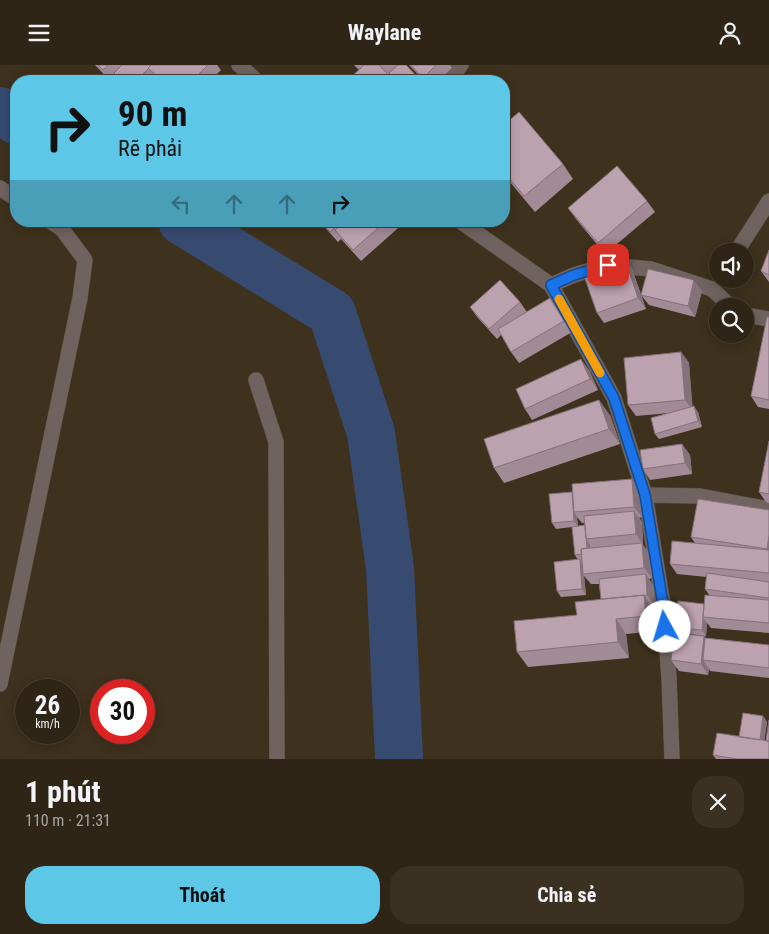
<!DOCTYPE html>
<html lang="vi">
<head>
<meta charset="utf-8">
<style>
	:root { --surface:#2e2516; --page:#3a3123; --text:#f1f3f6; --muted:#a7a5a1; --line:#494235; --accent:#5cc7e7 }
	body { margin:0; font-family:"Roboto Condensed",sans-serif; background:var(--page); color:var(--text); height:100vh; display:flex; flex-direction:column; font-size:19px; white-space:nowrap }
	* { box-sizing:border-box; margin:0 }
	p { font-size:16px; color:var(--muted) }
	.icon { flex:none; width:28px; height:28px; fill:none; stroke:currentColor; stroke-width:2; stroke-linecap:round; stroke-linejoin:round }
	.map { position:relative; height:694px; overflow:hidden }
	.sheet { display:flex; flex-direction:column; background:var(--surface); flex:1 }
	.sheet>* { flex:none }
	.banner { position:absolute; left:10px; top:10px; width:500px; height:152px; border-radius:20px; box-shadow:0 2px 12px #0003,0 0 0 1px var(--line); background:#5cc7e7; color:#111; overflow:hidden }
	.buttons { position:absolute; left:709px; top:178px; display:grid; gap:10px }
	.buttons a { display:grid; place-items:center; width:45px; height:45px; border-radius:50%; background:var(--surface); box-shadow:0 2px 12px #0003,0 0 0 1px var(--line); font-size:25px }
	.speed { position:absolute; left:15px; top:614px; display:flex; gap:10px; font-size:25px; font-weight:700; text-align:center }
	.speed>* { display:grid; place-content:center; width:65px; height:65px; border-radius:50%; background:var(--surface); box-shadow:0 2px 12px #0003,0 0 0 1px var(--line); line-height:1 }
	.speed small { font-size:12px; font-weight:400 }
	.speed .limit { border:8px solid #d22; background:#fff; color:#111 }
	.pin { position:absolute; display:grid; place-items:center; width:42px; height:42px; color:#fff; margin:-21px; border-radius:10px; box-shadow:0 2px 8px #0006 }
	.me { position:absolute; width:55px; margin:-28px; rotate:354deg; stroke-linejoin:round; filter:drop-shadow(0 0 4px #0008) }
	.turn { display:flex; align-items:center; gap:18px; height:105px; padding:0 25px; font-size:22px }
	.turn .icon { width:65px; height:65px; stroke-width:2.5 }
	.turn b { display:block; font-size:35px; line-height:42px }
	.lanes { display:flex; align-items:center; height:48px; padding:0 25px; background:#0003; justify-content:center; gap:25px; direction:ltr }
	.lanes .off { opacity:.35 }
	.round { display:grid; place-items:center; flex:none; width:52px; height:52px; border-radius:20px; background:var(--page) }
	.summary { display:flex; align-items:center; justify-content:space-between; height:85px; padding:0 25px }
	h1 { font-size:30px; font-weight:700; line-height:38px }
	.action { display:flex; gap:10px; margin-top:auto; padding:10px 25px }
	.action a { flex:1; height:58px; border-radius:20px; background:var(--accent); color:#111; font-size:20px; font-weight:700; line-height:58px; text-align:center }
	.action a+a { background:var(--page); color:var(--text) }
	header { display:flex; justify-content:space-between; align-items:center; height:65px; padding:0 25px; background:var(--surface); font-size:22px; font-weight:700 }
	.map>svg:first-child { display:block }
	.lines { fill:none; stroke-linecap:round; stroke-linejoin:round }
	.river { stroke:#374b71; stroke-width:48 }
	.street-casing { stroke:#5c4f3d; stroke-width:16 }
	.street { stroke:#6e635e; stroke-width:15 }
	.wall { fill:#a28a96; fill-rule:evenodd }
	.shaded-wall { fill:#84717a }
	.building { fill:#bca1ae; stroke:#84717a }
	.route-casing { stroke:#114b97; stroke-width:12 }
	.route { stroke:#1a73e8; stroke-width:9 }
	.slow { stroke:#f59e0b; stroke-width:9 }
</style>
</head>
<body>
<header><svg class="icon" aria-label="menu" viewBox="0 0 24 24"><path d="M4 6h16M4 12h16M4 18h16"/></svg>Waylane<svg class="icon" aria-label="person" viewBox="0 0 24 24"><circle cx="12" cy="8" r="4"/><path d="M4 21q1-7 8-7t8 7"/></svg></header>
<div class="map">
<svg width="769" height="694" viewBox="0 0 769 694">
	<rect width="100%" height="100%" fill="#3e311d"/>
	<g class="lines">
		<path class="river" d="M0,46L16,55
			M182,156L332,248L371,368L390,503L399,694"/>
		<g class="street-casing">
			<path id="street" d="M239,0L257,16
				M448,16L461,0
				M0,123L16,134
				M460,156L551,220L614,333L645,430L664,545L669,613L672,694
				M737,186L769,136
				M551,220L574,210L608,200L651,204L712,224L730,241
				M745,250L769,254
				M256,315L276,377L277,694
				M645,430L700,431L769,444
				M0,619L80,233L85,195L62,164L50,156"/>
		</g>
		<use href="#street" class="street"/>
	</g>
	<path class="wall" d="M95,0H217L221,5L210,16H159L153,9L146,16H120L115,11L110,16Z
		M354,0H406L421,16H395L391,12L359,5Z
		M409,0H450L452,3L438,16H424Z
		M504,60L563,99L573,114L535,147L504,110Z
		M647,136L655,147L605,189L576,154L568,143Z
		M319,156H406L361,196L341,174L338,177Z
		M769,185V217L761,206Z
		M625,194L632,204L646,244L604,258L597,248Z
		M702,226L695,252L649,240L641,230Z
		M520,237L527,247L558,244L572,267L519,298L511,287L501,270L497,274L477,252L470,242Z
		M769,252V344L758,342L751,331Z
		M681,287L689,298L692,342L698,347L702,362L659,374L655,369L670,348L636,351L628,340Z
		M589,305L598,325L532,355L525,344Z
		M610,350L620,379L504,418L494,403Z
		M769,376V438L766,437L759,427Z
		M682,379L690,390L692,409L650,415L643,404Z
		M632,414L639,424L642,452L639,453L642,457L643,480L650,489L652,513L649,514L653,520L655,541H652L655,546L657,566L626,569L629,593L528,602L517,587L601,535L599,519H591L584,511L586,530L561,532L557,526L578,495L575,490L572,462L556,464L552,458L572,428ZM577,452L582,458H585V460L578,461Z
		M769,445V568L711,563L707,558L706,571L680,568L676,563L704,539L710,531L705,524L707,512L677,509L670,499L695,478L691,472Z
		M704,571L705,573L769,580V613L710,606L709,604L708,610L679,606L671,595Z
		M763,651L767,657L764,676L769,694H716L713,690L739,672Z"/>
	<path class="shaded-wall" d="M625,194L632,204L646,244L638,233Z
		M694,215L702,226L695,252L688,241Z
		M550,233L558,244L572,267L564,256Z
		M681,287L689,298L693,346L685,335Z
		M581,294L589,305L598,325L590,314Z
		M599,335L610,350L620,379L609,364Z
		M694,341L698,347L702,362L698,356Z
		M682,379L690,390L692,409L685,398Z
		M632,414L639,424L642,452L634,442Z
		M572,427L574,447L577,452L578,461L574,456Z
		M634,446L642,457L643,480L650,489L652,513L644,503L642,478L636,469Z
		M769,470V487L767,484Z
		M587,475L590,480L592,494L588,489Z
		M580,494L584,500L583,509L584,511L586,530L582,524Z
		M646,509L653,520L655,541L647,530Z
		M644,530L655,546L657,566L646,551Z
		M703,553L707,558L706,571L702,565Z
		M616,554L626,569L629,593L618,577Z
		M704,571L712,582L703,595L709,604L708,610L701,599Z
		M763,651L767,657L764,680L760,675Z"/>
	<path class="building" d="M98,0H108L103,5Z
		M122,0H151L148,3H149L136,16H121L114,8Z
		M151,0H208L192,16H162L148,3Z
		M364,0H379L394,16H347Z
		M398,0H406L421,16H397L389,8Z
		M411,0H436L423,13Z
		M519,47L563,99L524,131L504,107V60Z
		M617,101L647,136L598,178L568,143Z
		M321,156H342L330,167Z
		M344,156H386L353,185L335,165Z
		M769,185V210L761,206Z
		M625,194L638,233L597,248L583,208Z
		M648,204L694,215L688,241L641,230Z
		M500,215L520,237L489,264L470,242Z
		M550,233L564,256L511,287L498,264Z
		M767,252H769V335L751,331Z
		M681,287L685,335L628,340L624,293Z
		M581,294L590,314L525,344L516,324Z
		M599,335L609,364L494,403L484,374Z
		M694,341L698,356L655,369L651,353Z
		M769,376V429L759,427Z
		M682,379L685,398L643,404L640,385Z
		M632,414L634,442L574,447L572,419Z
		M572,427L574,456L552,458L549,429Z
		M698,434L769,445V470L767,484L691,472Z
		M634,446L636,469L586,474L584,451Z
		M585,460L587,483L581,484L582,489L575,490L572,462Z
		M672,476L769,485V508L670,499Z
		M642,478L644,503L583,509L581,484Z
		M580,494L582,524L557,526L554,497Z
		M707,508L769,517V533L705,524Z
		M646,509L647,530L601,534L599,514Z
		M644,530L646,551L616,554L618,577L517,587L514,556L577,550L575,537Z
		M705,530L769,535V558L703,552Z
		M678,536L704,539L702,565L676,563Z
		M675,568L704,571L701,599L671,595Z
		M705,573L769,580V603L703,595Z
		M743,648L763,651L760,675L739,672Z
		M769,655V676H766Z
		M717,668L769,676V694H737L713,690Z"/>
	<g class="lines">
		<g class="route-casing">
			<path id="route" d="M608,200L574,210L551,220L614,333L645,430L664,545L665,562"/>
		</g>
		<use href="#route" class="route"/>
		<path class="slow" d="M559,234L600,308"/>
	</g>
</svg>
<div class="buttons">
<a><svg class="icon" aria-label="sound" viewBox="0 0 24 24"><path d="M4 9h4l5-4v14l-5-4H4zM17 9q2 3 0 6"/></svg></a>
<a><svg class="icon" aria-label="search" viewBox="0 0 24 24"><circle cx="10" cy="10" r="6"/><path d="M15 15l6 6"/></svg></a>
</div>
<div class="speed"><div>26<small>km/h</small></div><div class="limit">30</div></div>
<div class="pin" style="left:608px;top:200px;background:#d93025"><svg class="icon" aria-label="arrive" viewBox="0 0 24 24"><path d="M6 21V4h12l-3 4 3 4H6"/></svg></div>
<svg class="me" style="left:665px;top:562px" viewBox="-20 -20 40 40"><circle r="19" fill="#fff"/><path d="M0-13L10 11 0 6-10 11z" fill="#1a73e8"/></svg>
<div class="banner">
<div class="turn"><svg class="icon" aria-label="right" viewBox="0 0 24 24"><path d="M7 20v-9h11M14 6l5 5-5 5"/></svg><div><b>90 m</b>Rẽ phải</div></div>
<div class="lanes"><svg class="icon off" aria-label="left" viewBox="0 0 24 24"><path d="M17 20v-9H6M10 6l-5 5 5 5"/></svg><svg class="icon off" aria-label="ahead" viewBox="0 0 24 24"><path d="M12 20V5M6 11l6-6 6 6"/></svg><svg class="icon off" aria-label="ahead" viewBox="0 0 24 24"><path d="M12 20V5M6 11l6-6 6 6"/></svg><svg class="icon" aria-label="right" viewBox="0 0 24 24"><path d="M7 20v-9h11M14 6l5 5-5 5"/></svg></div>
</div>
</div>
<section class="sheet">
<div class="summary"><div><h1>1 phút</h1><p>110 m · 21:31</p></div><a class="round"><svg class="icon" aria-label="close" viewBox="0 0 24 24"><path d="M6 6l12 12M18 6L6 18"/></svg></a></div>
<div class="action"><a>Thoát</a><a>Chia sẻ</a></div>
</section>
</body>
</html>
